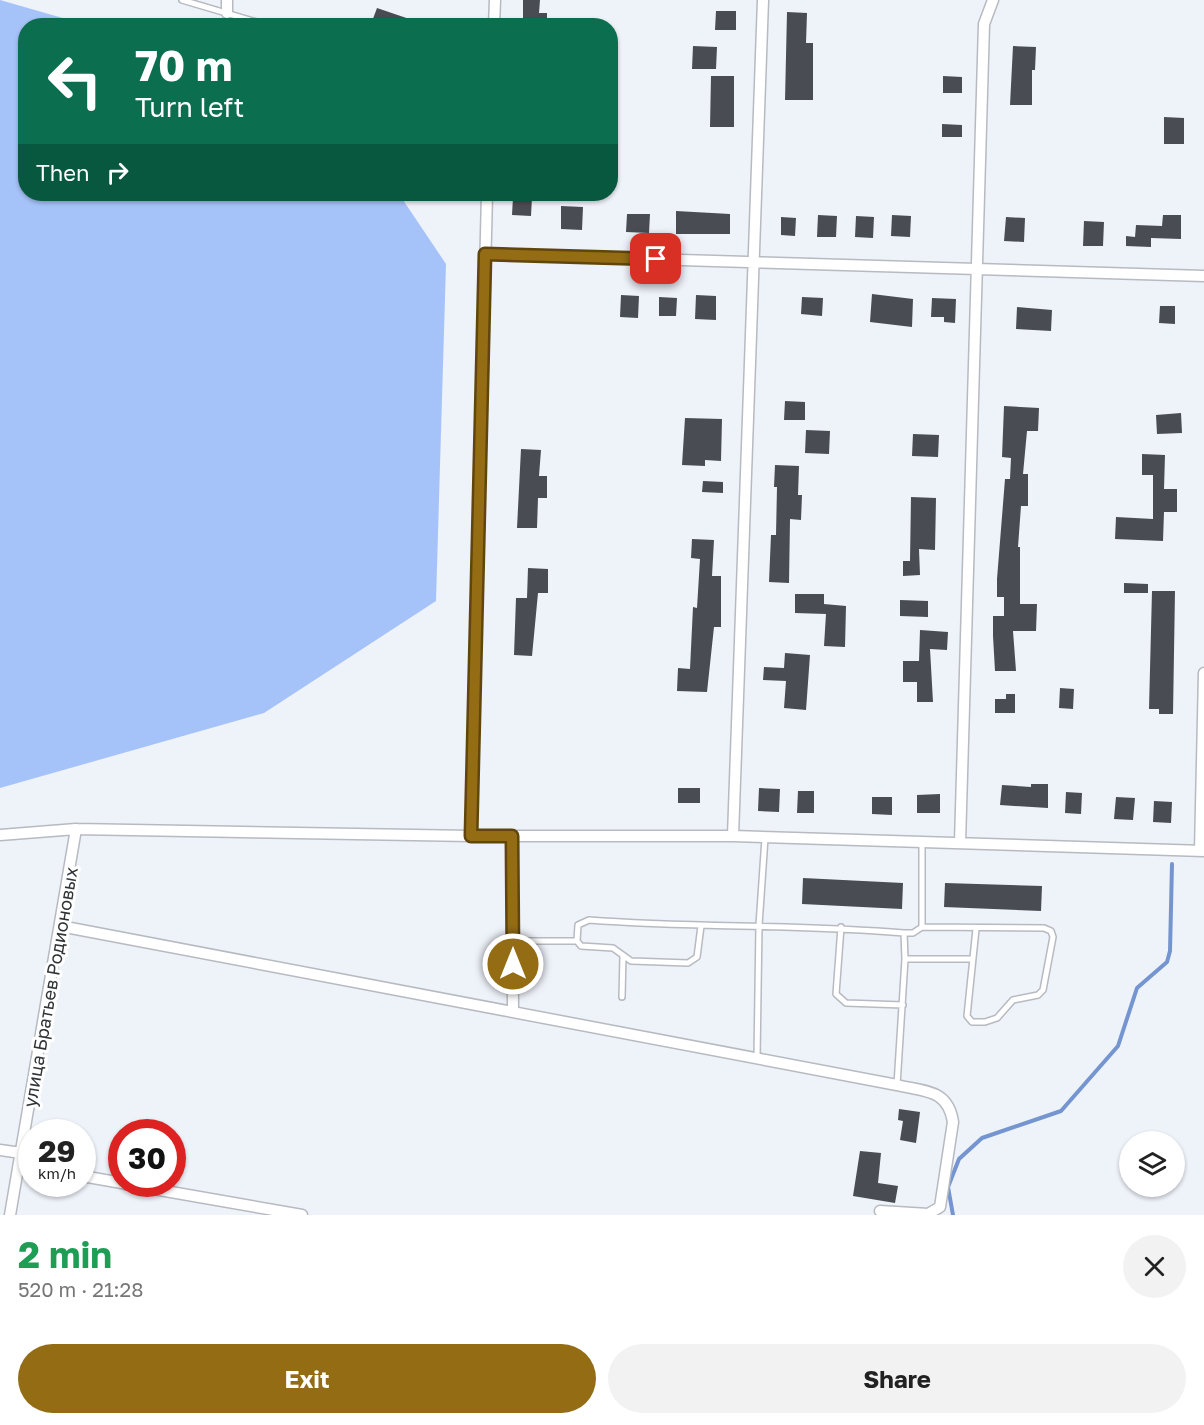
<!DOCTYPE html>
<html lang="en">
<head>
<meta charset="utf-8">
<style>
	:root { --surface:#fff; --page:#f2f2f2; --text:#222; --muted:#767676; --accent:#936c14 }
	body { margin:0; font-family:"Golos Text",sans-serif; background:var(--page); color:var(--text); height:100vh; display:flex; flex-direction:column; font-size:22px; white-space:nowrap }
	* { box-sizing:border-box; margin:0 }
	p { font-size:20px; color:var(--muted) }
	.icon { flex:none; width:33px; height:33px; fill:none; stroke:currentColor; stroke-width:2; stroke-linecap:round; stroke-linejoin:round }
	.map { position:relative; height:1215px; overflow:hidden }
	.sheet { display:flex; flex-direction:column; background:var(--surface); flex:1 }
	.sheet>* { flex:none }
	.banner { position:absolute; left:18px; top:18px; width:600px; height:183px; border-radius:24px; box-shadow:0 2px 4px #0004; background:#0b6e4f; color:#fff; overflow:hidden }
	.controls { position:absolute; left:1119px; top:1131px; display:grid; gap:12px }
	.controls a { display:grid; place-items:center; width:66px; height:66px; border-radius:50%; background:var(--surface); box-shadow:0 2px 4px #0004; font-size:30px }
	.speed { position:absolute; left:18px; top:1119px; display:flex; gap:12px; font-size:30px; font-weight:700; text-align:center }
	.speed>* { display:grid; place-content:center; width:78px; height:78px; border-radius:50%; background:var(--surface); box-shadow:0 2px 4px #0004; line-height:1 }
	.speed small { font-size:15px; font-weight:400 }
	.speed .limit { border:9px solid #d22; background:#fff; color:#111 }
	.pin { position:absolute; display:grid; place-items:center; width:51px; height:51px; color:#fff; margin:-26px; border-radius:12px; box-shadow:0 3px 9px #0006 }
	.me { position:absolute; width:66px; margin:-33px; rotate:0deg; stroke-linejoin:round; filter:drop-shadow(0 0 4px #0008) }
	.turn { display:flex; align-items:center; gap:21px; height:126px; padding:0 18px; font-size:27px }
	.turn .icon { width:78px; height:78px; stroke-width:2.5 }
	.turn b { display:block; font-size:42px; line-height:51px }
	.then { display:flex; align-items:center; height:57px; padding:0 18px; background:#0003; gap:12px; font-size:22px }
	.round { display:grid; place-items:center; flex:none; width:63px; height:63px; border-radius:32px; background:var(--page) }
	.head { display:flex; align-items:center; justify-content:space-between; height:102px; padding:0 18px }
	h1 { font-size:36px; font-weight:700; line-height:45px; color:#1e9e55 }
	.cta { display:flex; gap:12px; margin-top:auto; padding:12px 18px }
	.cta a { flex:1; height:69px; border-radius:36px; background:var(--accent); color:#fff; font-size:24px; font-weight:700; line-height:69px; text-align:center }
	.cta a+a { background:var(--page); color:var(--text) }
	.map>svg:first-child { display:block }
	.green { fill:#a6c3f9 }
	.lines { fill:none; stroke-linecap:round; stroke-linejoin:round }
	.stream { stroke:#7495d0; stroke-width:4 }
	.building { fill:#494c52 }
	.lane-casing { stroke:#b7bac1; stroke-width:8 }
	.street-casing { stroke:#b7bac1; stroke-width:13 }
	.lane { stroke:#fff; stroke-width:5 }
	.street { stroke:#fff; stroke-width:10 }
	.route-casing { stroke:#60460d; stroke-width:15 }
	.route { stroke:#936c14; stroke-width:10 }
	.labels { text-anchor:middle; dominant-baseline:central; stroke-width:6; stroke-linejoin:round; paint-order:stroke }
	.street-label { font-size:18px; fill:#313336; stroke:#fff }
</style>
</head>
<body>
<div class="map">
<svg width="1204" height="1215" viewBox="0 0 1204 1215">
	<rect width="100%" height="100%" fill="#eef2f9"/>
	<path class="green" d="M0,0L87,25L26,26V194H399L446,264L436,601L264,713L0,788Z"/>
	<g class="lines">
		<path class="stream" d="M953,1215L948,1187L959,1159L982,1138L1061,1111L1118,1046L1137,988L1167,962L1170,951L1172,864"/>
	</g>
	<path class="building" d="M523,0H540L539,13H547V26H523Z
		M377,8L424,24V26L371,24Z
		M716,11H736V30H715Z
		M787,12L807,13L806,43H813V100H785Z
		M693,46L717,47L716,69H692Z
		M1013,46L1036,47L1035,70H1032V105H1010Z
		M711,76H734V127H710Z
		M943,76L962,77V93H943Z
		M1164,117L1184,118V144H1164Z
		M942,124L962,125V137H942Z
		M513,197H532L531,216L512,215Z
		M561,206L583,207L582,230L561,229Z
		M676,211L730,214V234H676Z
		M627,214H650L649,233L626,232Z
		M818,215L837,216L836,237H817Z
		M892,215L911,216L910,237L891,236Z
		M1163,215H1181V239L1151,238V247L1126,246V236L1135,237L1136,225L1162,226Z
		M856,216L874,217L873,238L855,237Z
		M781,217L796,218L795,236L781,235Z
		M1006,217L1025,218L1024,242L1004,241Z
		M1084,221L1104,222L1103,246H1083Z
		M872,294L913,299L912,327L870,322Z
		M621,295L639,296L638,318L620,317Z
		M696,295L716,296V320L695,319Z
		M659,297L677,298L676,316H659Z
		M802,297L823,298L822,316L801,314Z
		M932,298L956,299L955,323L944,322V317H931Z
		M1160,306H1175V324L1159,323Z
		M1017,307L1052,310L1051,331L1016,329Z
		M785,401L805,402V420H784Z
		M1004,406L1039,408L1038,431H1027L1023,474H1028V506H1021L1018,547H1020V604H1037L1036,631H1013L1016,671H995L993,636V616H1004V597H997V579L1005,479H1010L1011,458L1002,457Z
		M1181,413L1182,433L1157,434L1156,415Z
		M685,418L722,419L721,461L705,460V466L682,465Z
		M806,430L830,431L829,454L805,453Z
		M913,434L939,435L938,457L912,456Z
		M521,449L541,450L539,476H547V498H538L537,528H517Z
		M1142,454L1165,455L1164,489H1177V512H1164L1163,541L1115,539L1116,517L1153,519V475H1142Z
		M775,465L799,466L798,495H802L801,520L790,519L789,583L769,582L771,535H776L777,487H774Z
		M703,481L723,482V493L702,492Z
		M911,497L936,498L935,550L919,549L920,575L903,576V561H910Z
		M692,539L714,540L712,576H721V627H714L707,692L677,691L678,668L690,669L693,607L697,608L700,559L691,558Z
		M528,568L548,569V593H538L532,656L514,655L516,598H527Z
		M1124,583L1148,584V593H1124Z
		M1152,591H1175L1173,714H1159V709H1149Z
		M795,594H824V604L846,606L845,647L824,646L826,614L795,613Z
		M900,600L928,601V617L900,616Z
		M920,630L948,632L947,650L930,649L933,702H917V682H903V661H919Z
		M785,653L810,655L806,710L784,708L786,681L763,680L764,667L784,668Z
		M1060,688L1074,689L1073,709L1059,708Z
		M1006,694H1015V713H995V699H1006Z
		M1031,784H1048V808L1000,805L1002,785L1031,787Z
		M678,788H700V803H678Z
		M759,788L780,789L779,812L758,811Z
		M798,791H814V813H797Z
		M1066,792L1082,793L1081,814L1065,813Z
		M940,794V813H917V795Z
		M872,797H892V815L872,814Z
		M1116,797L1135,798L1133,820L1114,819Z
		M1154,801L1172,802L1171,823L1153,822Z
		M803,878L903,883L902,909L802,904Z
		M945,883L1042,886L1041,911L944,907Z
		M899,1109L920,1112L916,1143L900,1140L903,1121L898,1120Z
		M860,1151L881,1153L878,1183L898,1186L895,1203L853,1196Z"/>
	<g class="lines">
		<g class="lane-casing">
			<path id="lane" d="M182,0L270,26
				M922,842V927L1044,928L1051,931L1053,937L1043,990L1038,995L1013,1000L997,1018L985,1022H972L967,1016L976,929
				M841,927L836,994L846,1003L903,1005
				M904,933L905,959
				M513,941H577L578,925L589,920C694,928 799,924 904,933H913L922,927
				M577,941L581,946L613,948L631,961L688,963L697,957L701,926
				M622,997L623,956
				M757,1058L759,925L765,838
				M897,1085L905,959H972"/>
		</g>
		<g class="street-casing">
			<path id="street" d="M227,0V13
				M494,26L495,0
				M485,254L1204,276
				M0,835L76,829L471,836H733L1204,851
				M471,836L487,194
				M512,836L513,1011
				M733,836L763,0
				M960,843L984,24L993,0
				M1200,851L1204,673
				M60,926L897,1085C925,1092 948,1089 953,1122L940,1207L928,1214L880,1211
				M0,1150L21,1153
				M82,1176L122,1183
				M125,1184L302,1215
				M10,1215L76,829"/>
		</g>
		<use href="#lane" class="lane"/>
		<use href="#street" class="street"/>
	</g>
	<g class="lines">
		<g class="route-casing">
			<path id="route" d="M513,964L512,836H471L485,254L656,259"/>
		</g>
		<use href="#route" class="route"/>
	</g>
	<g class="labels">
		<g class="street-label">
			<text transform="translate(50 987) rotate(-80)">улица Братьев Родионовых</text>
		</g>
	</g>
</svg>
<div class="controls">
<a><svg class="icon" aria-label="layers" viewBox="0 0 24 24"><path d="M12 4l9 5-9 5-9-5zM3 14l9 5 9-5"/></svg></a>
</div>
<div class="speed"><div>29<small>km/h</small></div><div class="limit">30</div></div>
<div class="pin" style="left:656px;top:259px;background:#d93025"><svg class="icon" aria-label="arrive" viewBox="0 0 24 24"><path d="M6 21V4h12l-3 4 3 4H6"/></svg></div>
<svg class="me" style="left:513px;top:964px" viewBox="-20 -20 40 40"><circle r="17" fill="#936c14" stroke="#fff" stroke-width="3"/><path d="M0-11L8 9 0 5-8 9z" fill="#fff"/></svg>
<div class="banner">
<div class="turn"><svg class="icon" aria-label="left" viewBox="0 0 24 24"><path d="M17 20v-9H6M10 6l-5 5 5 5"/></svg><div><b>70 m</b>Turn left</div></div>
<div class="then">Then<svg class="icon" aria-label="right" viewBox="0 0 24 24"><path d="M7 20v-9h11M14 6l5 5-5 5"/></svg></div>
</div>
</div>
<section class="sheet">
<div class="head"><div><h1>2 min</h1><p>520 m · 21:28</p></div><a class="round"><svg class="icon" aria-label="close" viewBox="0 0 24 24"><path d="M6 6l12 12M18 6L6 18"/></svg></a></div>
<div class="cta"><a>Exit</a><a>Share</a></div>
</section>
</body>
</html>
